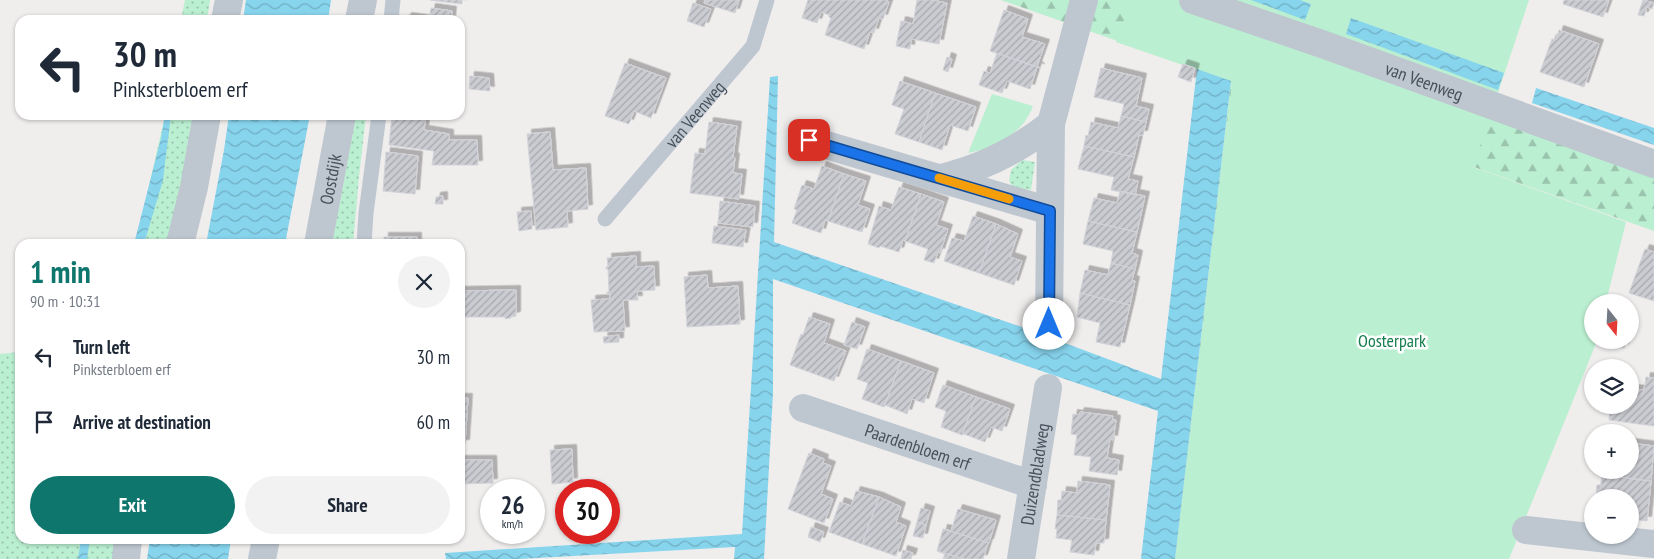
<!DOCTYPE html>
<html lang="en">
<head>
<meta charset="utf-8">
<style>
	:root { --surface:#fff; --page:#f2f2f3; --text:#1f2937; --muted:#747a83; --accent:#0f766e }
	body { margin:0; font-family:"PT Sans Narrow",sans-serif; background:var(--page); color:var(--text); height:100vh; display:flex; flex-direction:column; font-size:19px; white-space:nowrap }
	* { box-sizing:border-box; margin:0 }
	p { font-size:16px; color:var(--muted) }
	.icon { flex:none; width:28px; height:28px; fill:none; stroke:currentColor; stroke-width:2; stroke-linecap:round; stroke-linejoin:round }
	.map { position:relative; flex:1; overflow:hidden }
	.drawer { position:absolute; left:15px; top:239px; width:450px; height:305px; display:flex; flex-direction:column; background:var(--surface); border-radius:15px; box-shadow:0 1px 4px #0004 }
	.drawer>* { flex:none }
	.hud { position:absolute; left:15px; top:15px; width:450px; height:105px; border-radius:15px; box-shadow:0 1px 4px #0004; background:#fff; color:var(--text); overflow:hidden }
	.needle { width:32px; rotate:162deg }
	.controls { position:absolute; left:1584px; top:294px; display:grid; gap:10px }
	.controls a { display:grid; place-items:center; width:55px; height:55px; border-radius:50%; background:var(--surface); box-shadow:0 1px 4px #0004; font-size:25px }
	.speed { position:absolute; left:480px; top:479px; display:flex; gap:10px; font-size:25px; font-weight:700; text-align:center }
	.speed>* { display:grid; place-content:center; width:65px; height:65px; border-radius:50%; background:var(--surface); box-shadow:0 1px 4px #0004; line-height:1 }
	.speed small { font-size:12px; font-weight:400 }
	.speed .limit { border:8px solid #d22; background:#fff; color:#111 }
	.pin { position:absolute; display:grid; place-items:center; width:42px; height:42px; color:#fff; margin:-21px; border-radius:10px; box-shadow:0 2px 8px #0006 }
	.me { position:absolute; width:55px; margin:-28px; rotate:0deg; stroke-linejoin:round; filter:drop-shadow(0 0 4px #0008) }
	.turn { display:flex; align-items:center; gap:18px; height:105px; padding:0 15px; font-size:22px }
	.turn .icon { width:65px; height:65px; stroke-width:2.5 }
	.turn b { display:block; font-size:35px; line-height:42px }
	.round { display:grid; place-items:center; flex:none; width:52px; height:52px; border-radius:26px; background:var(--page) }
	.overview { display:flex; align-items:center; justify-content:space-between; height:85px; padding:0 15px }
	h1 { font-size:30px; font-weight:700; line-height:38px; color:var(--accent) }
	.cta { display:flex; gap:10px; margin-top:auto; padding:10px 15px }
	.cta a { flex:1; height:58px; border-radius:30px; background:var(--accent); color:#fff; font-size:20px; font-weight:700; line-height:58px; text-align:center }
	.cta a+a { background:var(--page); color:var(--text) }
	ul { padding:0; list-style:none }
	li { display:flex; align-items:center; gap:15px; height:65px; padding:0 15px }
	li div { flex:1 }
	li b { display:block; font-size:19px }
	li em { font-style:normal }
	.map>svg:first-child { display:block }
	.grass { fill:url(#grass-dots) }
	.forest { fill:url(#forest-firs) }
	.green { fill:#bbefd1 }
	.water { fill:url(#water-waves) }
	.building { fill:url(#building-hatch); stroke:#d1d3d9; filter:url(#shadow) }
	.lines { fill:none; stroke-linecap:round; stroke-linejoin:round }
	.lane { stroke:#bec7d0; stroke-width:15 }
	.street { stroke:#bec7d0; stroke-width:28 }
	.route-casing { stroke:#114b97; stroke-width:12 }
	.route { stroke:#1a73e8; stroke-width:9 }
	.slow { stroke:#f59e0b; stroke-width:9 }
	.labels { text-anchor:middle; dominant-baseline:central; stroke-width:5; stroke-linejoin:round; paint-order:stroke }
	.street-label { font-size:18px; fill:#45505b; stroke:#fff }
	.park-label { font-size:18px; fill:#157d4d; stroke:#fff }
</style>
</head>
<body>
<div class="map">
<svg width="1654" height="559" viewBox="0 0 1654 559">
	<defs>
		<pattern id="grass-dots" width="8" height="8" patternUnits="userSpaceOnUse" patternTransform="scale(1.25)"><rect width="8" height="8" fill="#bbefd1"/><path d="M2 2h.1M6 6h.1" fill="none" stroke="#9ac4ad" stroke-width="1.8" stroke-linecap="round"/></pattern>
		<pattern id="forest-firs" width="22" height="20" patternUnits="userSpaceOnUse" patternTransform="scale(1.25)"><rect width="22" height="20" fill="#bbefd1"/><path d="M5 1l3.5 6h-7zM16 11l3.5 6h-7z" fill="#9ac4ad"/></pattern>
		<pattern id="water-waves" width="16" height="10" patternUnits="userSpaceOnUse" patternTransform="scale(1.25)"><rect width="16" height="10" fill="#87d4ed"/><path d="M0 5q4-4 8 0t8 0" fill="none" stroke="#70aec3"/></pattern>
		<pattern id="building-hatch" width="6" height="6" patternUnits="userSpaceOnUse" patternTransform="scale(1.25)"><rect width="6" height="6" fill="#caccd2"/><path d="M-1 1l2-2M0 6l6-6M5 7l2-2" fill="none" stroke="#a6a8ad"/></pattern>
		<filter id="shadow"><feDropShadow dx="4.5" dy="-4.5" stdDeviation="0" flood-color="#0004"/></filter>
	</defs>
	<rect width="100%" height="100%" fill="#f0eded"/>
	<path class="grass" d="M185,0H210L207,20H181Z
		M165,115H194L181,191L168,244H136Z
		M356,115H366L359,177L353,244H332Z
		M1022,160L1035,162L1031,190L1013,187L1009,181L1011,170Z
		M20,352V539H119L116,559H0V354Z"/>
	<path class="forest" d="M1001,0H1150L1654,176V231L1339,119L1175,559L1231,81Z"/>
	<path class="green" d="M1132,0H1529L1473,167L1626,222L1606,302H1592V340L1597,341L1509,559H1175L1232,82L1116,42Z
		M992,94L1033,106C1023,134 995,148 968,153Z"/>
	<path class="water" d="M246,0H331L328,20H243Z
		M1251,0H1300L1311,4L1305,20Z
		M1351,18L1504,73L1498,90L1346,34Z
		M1197,69L1231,81L1175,559H1141L1158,411L773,279V393L764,559H734L735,547L519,559H446L445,553L742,534L770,77L778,76L774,242L1022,327L1161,379Z
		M1536,88L1654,128V145L1532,103Z
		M165,115H171L163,180L144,244H134L161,138Z
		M229,115H310L285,244H206L224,150Z
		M81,539H90L87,559H78Z
		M150,539H231L228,559H147Z"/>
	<path class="building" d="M430,0H462V4Z
		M705,0H739L735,13L704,3Z
		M808,0H886L889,2L883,19L879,18L874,33L870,32L864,49L825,35L831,18L829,17V15L821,12L817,23L802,18Z
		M917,0H932L947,3L939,44L911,39L910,49L896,46L901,21L913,24Z
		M1564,0H1609L1603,17L1563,4Z
		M1643,0L1654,3L1652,9L1647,7L1644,16L1638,15Z
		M693,3L711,9L704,27L687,21Z
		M431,8L452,11L451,20H404H406L407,17L429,20Z
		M1004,10L1028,19L1022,37L1045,44L1037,66L1040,68L990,51Z
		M1559,30L1599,44L1584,87L1540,72L1552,39L1556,40Z
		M997,53L1040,68L1037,67L1030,89L1007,81L1002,93L979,85L984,71L990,73Z
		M947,57L952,59L948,72L943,70Z
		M625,63L666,78L651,118L634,111L629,124L605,116Z
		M1183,64L1195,68L1191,82L1178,77Z
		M1101,68L1142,78L1136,106L1149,109L1146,122L1121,116L1124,104L1094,97Z
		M470,76L489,78L490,91L469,89Z
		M900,81L935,93L919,142L895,134L904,109L892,105Z
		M935,93L976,107L968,131L950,125L942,150L919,142Z
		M392,115H426L424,130L449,134V140H477L478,165H432L434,151L389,145Z
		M1121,116L1146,122L1143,135H1139L1134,157L1084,146L1086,135L1088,136L1091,122L1118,128Z
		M709,122L737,126L733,157L735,158L733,173L742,174L739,199L690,193L695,153L705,154Z
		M550,132L553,170L586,168L588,209L567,211L568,227L536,230L527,134Z
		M1084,146L1134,157L1128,179L1138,181L1135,195L1111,190L1114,177L1078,169Z
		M386,152L418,156L415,194L383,191Z
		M822,166L844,174L828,221L825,220L821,233L792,223L797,210L794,209L802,185L814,189Z
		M844,174L866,181L858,205L870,209L862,232L828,221Z
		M899,187L921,194L905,241L903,240L899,252L880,246L879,248L868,244L879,206L891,210Z
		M1120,191L1145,196L1137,232L1088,221L1094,198L1117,203Z
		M921,194L944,202L936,225L948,229L940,253L938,252L934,263L924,260L928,249L905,241Z
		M443,196V204H435L436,197Z
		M720,201L755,206L753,227L718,223Z
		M531,211L532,229L519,231L517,212Z
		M973,216L996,224L979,273L944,261L952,238L964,241Z
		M1088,221L1137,232L1132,253L1138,255L1135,269L1111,263L1113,251L1083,244Z
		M996,224L1018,234L1010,257L1022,261L1014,285L979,273Z
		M714,226L746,230L743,247L712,243Z
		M384,237H417V244H384Z
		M1645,249L1654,252V301L1629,293Z
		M636,256V267L654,266L655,290L637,291L638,300H623L625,331L594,332L591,300L610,299V293L607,294V292H609L608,269H606V267H608L607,258Z
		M1111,263L1135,269L1132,280L1135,281L1130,305L1080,293L1085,270L1108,275Z
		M707,275L708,288L738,286L740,324L687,327L684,277Z
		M516,290V316L511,317V318L505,319V317H461L460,291Z
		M1080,293L1130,305L1120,347L1096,342L1100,323L1077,317Z
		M809,317L830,324L824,343L846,351L834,381L790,365L801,334L803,335Z
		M852,322L865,327L857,349L844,345Z
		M619,335V342L604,343L603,337Z
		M1618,340H1627L1624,348L1616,346Z
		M867,349L901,361L884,407L862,399L868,383L857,379Z
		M901,361L934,373L924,403L912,399L907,414L885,405Z
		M1646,377L1654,378V426L1609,420L1610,405H1630V389L1644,390Z
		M943,385L976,397L962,435L941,427L946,411L935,407Z
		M976,397L1010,409L1002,431L991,427L985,442L964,434L962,435Z
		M460,398H468L465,444H460Z
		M1080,412L1113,416L1112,419L1116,420L1113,440L1110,439L1107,458L1119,460L1117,475L1089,471L1091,457L1074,455L1077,435L1071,434L1073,414L1079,415Z
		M1630,443L1654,446L1651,481L1602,475L1603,470H1630Z
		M572,449L573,482L552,484L550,450Z
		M809,453L824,459L823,463L831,466L821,494L833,499L824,523L788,509Z
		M460,460H492L493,483L460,484Z
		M1602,475L1651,481L1647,521L1630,519V498H1596L1597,485H1601Z
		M1078,481L1110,485L1106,520L1057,515L1058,500H1061L1062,491L1077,493Z
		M856,491L879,497L862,544L829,532L840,502L851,506Z
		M879,497L901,507L896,522L906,526L896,556L862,544Z
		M921,508L930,511L926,525L917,522Z
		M958,509L996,520L989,543L943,529L951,531Z
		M1057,515L1106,520L1104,543H1096L1094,555L1070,552L1072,540L1056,538L1057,529H1055Z
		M917,522L926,525L923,538L913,536Z
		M811,527L824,532L820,542L808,537Z
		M943,529L989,543H988L983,559H964L937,551Z
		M369,539H430V543Z
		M903,550L913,553L911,559H901Z
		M937,551L964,559H943L945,554Z"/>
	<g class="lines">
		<g class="lane">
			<path d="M391,20L393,0"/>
			<path id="s1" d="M605,219L753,46L767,0"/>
			<path d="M364,244L366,213L379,115"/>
		</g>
		<g class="street">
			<path id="s2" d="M1193,0L1322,44L1654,164"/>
			<path d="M225,20L229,0"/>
			<path d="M359,20L363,0"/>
			<path d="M809,140L1050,211"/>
			<path d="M941,178C983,168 1017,151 1051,124"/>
			<path d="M180,244L194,187L207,115"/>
			<path id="s3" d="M318,244L342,115"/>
			<path d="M1049,324L1051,124L1084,0"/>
			<path id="s4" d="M803,408L1033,485"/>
			<path d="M1526,530L1654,544"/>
			<path d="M126,559L128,539"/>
			<path d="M262,559L266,539"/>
			<path id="s5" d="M1021,559L1048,388"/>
		</g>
	</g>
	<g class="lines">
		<g class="route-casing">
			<path id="route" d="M809,140L1050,211L1049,324"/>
		</g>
		<use href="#route" class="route"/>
		<path class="slow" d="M939,178L1009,199"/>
	</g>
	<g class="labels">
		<g class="street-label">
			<text stroke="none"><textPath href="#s2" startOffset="245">van Veenweg</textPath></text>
			<text stroke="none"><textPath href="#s1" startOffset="138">van Veenweg</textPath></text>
			<text stroke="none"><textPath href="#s3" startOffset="66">Oostdijk</textPath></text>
			<text stroke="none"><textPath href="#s4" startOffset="121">Paardenbloem erf</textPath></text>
			<text stroke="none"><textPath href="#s5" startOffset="86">Duizendbladweg</textPath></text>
		</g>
		<g class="park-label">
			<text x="1392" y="340">Oosterpark</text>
		</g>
	</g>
</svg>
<div class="controls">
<a><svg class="needle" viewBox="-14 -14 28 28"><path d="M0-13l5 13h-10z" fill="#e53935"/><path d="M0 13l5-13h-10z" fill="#747a83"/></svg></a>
<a><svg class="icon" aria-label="layers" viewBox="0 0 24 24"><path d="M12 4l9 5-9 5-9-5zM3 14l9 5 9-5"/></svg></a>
<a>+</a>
<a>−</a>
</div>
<div class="speed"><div>26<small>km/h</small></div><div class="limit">30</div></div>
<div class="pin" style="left:809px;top:140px;background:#d93025"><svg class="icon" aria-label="arrive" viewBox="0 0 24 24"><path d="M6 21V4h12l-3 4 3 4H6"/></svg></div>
<svg class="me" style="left:1049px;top:324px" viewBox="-20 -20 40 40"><circle r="19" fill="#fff"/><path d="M0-13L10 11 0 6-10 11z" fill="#1a73e8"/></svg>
<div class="hud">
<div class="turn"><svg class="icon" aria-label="left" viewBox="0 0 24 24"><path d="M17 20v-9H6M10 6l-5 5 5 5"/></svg><div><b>30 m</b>Pinksterbloem erf</div></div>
</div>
<section class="drawer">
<div class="overview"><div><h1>1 min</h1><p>90 m · 10:31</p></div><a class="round"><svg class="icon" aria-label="close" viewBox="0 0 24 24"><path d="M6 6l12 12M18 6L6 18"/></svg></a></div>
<ul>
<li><svg class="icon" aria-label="left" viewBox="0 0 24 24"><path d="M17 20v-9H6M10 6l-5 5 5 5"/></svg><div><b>Turn left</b><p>Pinksterbloem erf</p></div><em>30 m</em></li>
<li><svg class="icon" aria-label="arrive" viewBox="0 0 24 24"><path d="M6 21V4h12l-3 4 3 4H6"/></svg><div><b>Arrive at destination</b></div><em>60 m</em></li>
</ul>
<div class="cta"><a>Exit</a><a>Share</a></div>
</section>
</div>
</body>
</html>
